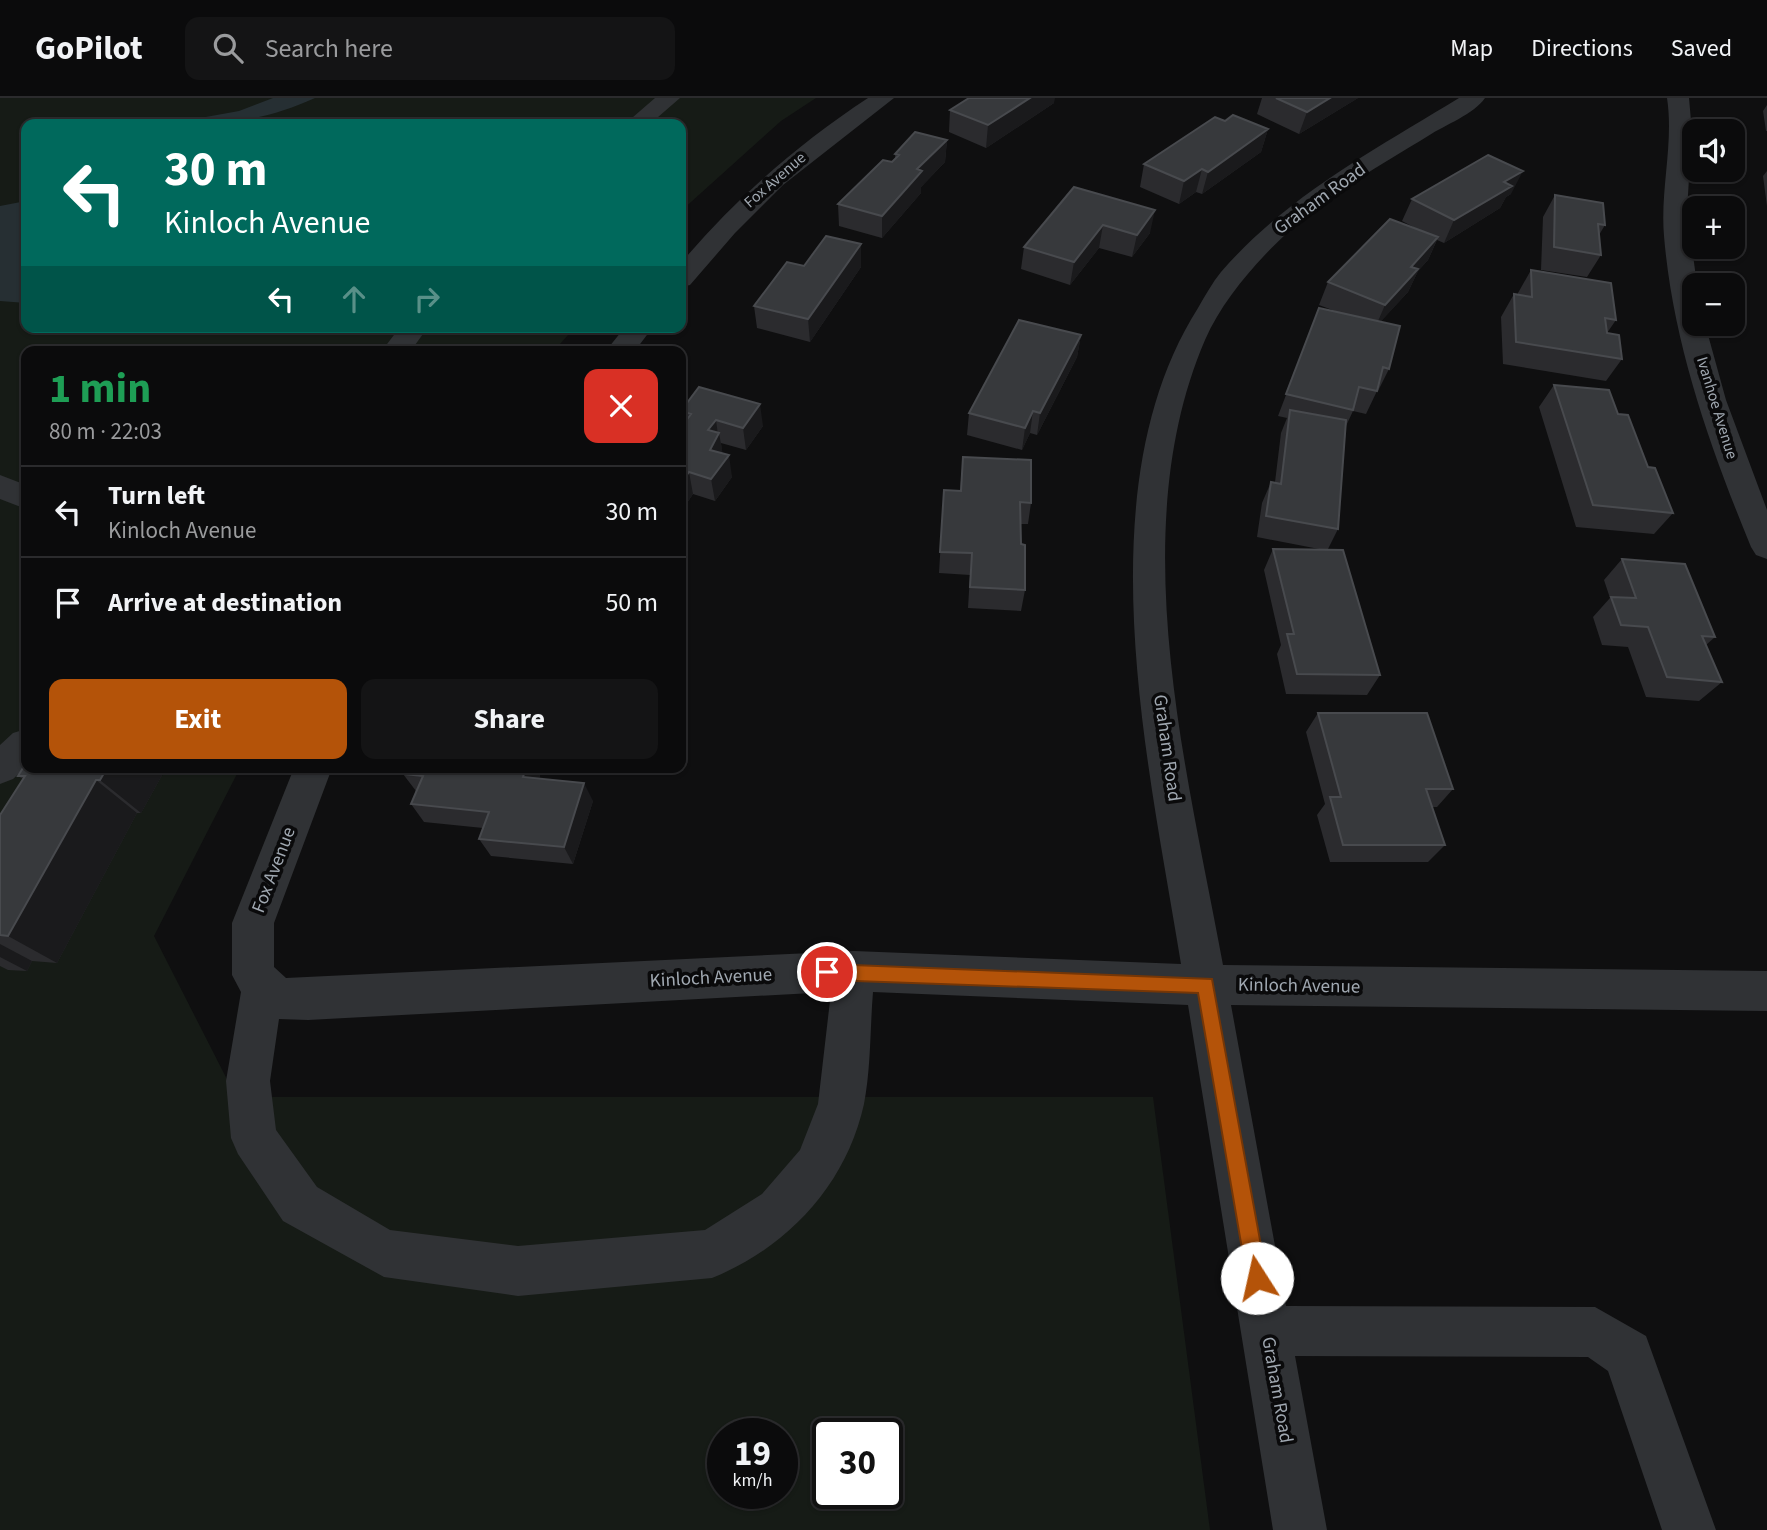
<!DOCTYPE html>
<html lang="en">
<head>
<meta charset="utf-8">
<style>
	:root { --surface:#0b0b0c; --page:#141415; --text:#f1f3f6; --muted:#9a9b9d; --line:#2b2b2d; --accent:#b45309 }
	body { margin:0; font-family:"Source Sans 3",sans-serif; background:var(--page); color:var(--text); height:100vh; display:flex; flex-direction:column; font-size:26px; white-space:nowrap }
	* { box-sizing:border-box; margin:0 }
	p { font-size:23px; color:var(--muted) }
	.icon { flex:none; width:38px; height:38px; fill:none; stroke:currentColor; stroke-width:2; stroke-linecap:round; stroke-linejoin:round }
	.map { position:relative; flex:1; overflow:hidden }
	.details { position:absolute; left:21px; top:248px; width:665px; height:427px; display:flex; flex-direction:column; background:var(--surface); border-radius:14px; box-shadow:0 2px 5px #0004,0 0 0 2px var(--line) }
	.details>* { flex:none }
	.guide { position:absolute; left:21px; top:21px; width:665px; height:214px; border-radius:14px; box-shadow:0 2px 5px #0004,0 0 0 2px var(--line); background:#00695c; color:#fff; overflow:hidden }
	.controls { position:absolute; left:1682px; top:21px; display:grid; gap:14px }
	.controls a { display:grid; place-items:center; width:63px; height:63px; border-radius:14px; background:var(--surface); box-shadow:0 2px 5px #0004,0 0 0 2px var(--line); font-size:35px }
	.speed { position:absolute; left:707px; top:1320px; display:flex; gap:14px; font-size:35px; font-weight:700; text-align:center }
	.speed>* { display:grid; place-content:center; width:91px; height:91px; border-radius:50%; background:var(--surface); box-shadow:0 2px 5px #0004,0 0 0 2px var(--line); line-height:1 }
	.speed small { font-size:18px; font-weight:400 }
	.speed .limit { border:4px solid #111; border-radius:10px; background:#fff; color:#111 }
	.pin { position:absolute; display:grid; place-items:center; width:60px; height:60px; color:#fff; margin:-30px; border:4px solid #fff; border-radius:50%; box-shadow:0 2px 7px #0007 }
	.me { position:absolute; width:77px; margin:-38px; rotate:350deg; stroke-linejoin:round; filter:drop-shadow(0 0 5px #0008) }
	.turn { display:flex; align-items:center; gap:24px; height:147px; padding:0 28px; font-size:32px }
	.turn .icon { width:91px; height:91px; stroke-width:2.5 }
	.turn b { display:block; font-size:49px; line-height:60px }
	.lanes { display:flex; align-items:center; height:66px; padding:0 28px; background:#0003; justify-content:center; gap:35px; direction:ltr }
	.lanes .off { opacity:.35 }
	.round { display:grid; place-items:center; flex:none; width:74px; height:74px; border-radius:14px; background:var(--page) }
	.summary { display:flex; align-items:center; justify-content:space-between; height:119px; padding:0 28px }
	h1 { font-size:42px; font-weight:700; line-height:52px; color:#1e9e55 }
	.primary-button { display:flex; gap:14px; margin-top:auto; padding:14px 28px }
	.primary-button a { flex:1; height:80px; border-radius:14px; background:var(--accent); color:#fff; font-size:28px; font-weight:700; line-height:80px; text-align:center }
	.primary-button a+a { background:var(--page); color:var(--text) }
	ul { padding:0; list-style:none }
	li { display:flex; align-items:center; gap:21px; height:91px; padding:0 28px; border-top:2px solid var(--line) }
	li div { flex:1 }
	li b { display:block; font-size:26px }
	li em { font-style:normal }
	header { display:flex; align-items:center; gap:42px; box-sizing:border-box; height:98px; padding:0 35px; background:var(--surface); border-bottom:2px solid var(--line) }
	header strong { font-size:33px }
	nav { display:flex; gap:38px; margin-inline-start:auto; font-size:24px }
	.search { width:490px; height:63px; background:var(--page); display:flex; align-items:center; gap:18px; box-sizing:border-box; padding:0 24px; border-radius:14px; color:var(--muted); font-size:26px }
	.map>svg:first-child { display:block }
	.green { fill:#161b16; fill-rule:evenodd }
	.water { fill:#262f33 }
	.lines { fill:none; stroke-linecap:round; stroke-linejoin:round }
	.minor { fill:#303235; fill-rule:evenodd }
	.wall { fill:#2b2b2e }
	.shaded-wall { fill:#1a1a1c }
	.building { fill:#37393c; stroke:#484a4e; stroke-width:2 }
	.route { fill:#b45309; stroke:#753606; stroke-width:2 }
	.labels { text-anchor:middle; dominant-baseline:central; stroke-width:7; stroke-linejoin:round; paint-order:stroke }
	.far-street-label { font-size:16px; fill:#a0a8b1; stroke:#0a0a0b }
	.street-label { font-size:19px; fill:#a0a8b1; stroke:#0a0a0b }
</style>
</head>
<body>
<header>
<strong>GoPilot</strong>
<div class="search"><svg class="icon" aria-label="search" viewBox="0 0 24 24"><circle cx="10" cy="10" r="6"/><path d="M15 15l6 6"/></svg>Search here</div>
<nav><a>Map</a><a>Directions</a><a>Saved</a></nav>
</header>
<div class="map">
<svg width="1767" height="1432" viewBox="0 0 1767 1432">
	<rect width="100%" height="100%" fill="#0f0f10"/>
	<path class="green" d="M0,0H816L781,23L681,113V26H26V229H575L553,254H26V670H240L154,838L236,999H1153L1210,1432H0ZM723,1335H782V1395H723ZM828,1335H887V1395H828Z"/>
	<path class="water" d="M273,0H315C262,24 224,26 167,26L239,13Z
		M26,103V205L0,203V108Z"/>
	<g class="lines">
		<path class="minor" d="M655,0H680L650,26H625Z
			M868,0H894L783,87L735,135L690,187L681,189V165C735,101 798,46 868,0Z
			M1459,0H1485C1474,16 1445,27 1428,38C1381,67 1330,95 1289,133C1256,164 1223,201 1205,242C1123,433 1187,671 1223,867L1767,873V913L1231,907L1286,1208L1595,1209L1646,1238L1716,1432H1662L1608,1273L1588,1259L1295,1258L1327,1432H1273L1188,907L873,894C870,930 871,970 864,1006C846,1087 788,1149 712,1180L518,1198L384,1179L283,1123L238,1056L231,1040L226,983L241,894L232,877V825L294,670H332L274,825V869L286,880L854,853L1181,866C1149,667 1083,391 1198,210C1205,198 1212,185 1221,174C1287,98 1374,52 1459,0ZM831,894L818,1006L800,1052L762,1096L705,1132L518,1148L390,1132L317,1089L276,1032L270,983L279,921L308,922Z
			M1667,0H1689L1692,34L1687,112L1697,187H1694V226H1705L1726,302L1767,412V461L1756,457L1751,449C1710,349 1673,246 1664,138C1660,92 1674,45 1667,0Z
			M400,229H428L410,254H381Z
			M625,229H653L634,254H605Z
			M0,377L26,387V411L0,401Z
			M26,631V669L13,681L0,686V647L13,635Z"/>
	</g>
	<path class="wall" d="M1262,0H1358L1299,36L1257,16Z
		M1054,5L986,50L949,34L950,12Z
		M1767,7V33H1766L1763,13Z
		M1225,23L1268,31L1261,54L1202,96L1196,94L1179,106L1140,89L1144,66Z
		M947,42L945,64L921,89V95L882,140L839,128L838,106L892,64L895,62V56Z
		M1767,73V108L1763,78Z
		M1074,89L1150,135L1132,159L1099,150L1070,187L1021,171L1024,149Z
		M1511,96L1506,99L1500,110L1444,145L1437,142L1428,162L1418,173L1408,194L1380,224L1389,271L1378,293H1377L1366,316L1353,313L1346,328L1338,431L1328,451L1380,577L1367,597L1286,596L1277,556L1281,547L1264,472L1273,451H1319L1257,439L1262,405L1271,384H1275L1281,335L1287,320L1278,318L1319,210L1335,213L1319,207L1328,184L1421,133L1402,123L1412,101Z
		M1555,97L1605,127L1599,137L1601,157L1587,179L1541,172L1543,119Z
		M861,146V169L810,244L757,230L754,208Z
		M1531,172L1616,222L1607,235L1622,261L1606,283L1503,266L1501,219L1514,196L1518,197V195Z
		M1081,237L1077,259L1037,337L1030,335L1022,352L967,337L969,315Z
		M1554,287L1618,316L1673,415L1654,436L1576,429L1539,309Z
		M681,313L763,328L746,352L721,345L722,355L732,379L715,403L693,396L681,414L683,324Z
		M963,359L1031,405L1028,426H1020L1021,446L1025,492L1021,513L968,510L970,477L939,475L944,392L960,393Z
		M1622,461L1715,539L1706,547L1722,584L1699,603L1646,599L1628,549L1602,547L1593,519L1610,500L1604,482Z
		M1318,615L1453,691L1437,709H1432L1445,747L1428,764H1330L1317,717L1325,706L1306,634Z
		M26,670H166L141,715H137L57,865L32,863L27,873L8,872L0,868V717L23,681L18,678Z
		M405,670H536L540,678L539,680L593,703L573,766L491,758L479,741L483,730L424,724L411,706L416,693L403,676Z"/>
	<path class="shaded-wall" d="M1030,0H1055L1054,5L986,50L988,27Z
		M1330,0H1358L1299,36L1307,14Z
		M1268,31L1261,54L1202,96L1208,74Z
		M947,42L945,64L921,89V95L882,140V118L917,71Z
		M1202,71L1196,94L1179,106L1184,83Z
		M1523,73L1511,96L1506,99L1500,110L1444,145L1454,122L1504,84Z
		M1155,112L1150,135L1132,159L1137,137Z
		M1103,127L1099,150L1070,187L1074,164Z
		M1438,139L1428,162L1418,173L1408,194L1375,230L1385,207L1411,169Z
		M861,146V169L810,244L808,221Z
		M1081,237L1077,259L1037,337L1040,315Z
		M760,306L763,328L746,352L743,330Z
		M1033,313L1030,335L1022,352L1025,330Z
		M716,322L718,337L719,335L723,357L710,352L708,332Z
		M729,357L732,379L715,403L711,381Z
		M689,374L693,396L681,414V385Z
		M107,670H166L141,715L100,682Z
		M526,670H536L540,678L533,697L523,679Z
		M96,682L137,715L57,865L8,838Z
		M584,685L593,703L573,766L564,749Z
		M0,846L32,863L27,873L0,859Z"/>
	<path class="building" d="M969,0H1030L988,27L950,12Z
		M1276,0H1330L1307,14Z
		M1233,17L1268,31L1208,74L1202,71L1184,83L1144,66L1215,19L1225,23Z
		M915,34L947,42L917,71L922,73L882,118L838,106L883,62L892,64L899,57L895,56Z
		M1488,57L1523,73L1504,84L1512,88L1454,122L1412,101Z
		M1074,89L1155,112L1137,137L1103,127L1074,164L1024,149Z
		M1555,97L1603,105L1605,127L1598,126L1601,157L1554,149Z
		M1390,121L1438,139L1411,169L1418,171L1385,207L1328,184Z
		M826,138L861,146L808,221L754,208L787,164L804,168Z
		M1531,172L1611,185L1616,222L1605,220L1607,235L1619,237L1622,261L1516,244L1514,196L1532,199Z
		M1319,210L1400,228L1389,271L1383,269L1377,293L1359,289L1353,312L1286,296Z
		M1019,222L1081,237L1040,315L1033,313L1025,330L969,315Z
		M1554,287L1609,292L1618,316L1628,317L1648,369L1655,370L1673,415L1593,407Z
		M699,289L760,306L743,330L716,322L708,332L719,335L710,352L729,357L711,381L689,374L681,385V323L685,324L691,316L681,313Z
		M1290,312L1346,322L1338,431L1266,418L1271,384L1281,386Z
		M963,359L1031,362V405L1020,404L1021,446L1025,447V492L970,489L972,455L940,454L944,392L961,393Z
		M1273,451L1343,452L1380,577L1297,576L1287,536H1294Z
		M1622,461L1685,466L1715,539L1702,538L1722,584L1667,579L1648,529L1621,527L1611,499L1636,500Z
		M1318,615H1427L1453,691H1426L1445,747H1343L1330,699H1341Z
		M26,665V670H107L100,682H96L8,838L0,837V717L25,678H18Z
		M405,670H526L523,679L584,685L564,749L479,741L489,714L411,706L423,678L403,676Z"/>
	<path class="route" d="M827,866L1212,881L1267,1180L1264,1187L1257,1190L1250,1187L1247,1180L1198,895L827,882L821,880L818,874L821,868Z"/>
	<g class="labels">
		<g class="far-street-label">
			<text transform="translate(775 82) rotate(-41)">Fox Avenue</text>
			<text transform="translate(1717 310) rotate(73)">Ivanhoe Avenue</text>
		</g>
		<g class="street-label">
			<text transform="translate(1320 101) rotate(-36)">Graham Road</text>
			<text transform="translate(1167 650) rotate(82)">Graham Road</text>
			<text transform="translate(274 772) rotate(-69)">Fox Avenue</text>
			<text transform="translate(711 880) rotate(-3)">Kinloch Avenue</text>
			<text transform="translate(1299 888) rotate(1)">Kinloch Avenue</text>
			<text transform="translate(1277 1292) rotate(80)">Graham Road</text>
		</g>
	</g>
</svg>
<div class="controls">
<a><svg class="icon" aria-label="sound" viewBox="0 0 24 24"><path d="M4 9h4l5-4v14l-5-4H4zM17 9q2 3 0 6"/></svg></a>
<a>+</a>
<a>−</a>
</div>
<div class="speed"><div>19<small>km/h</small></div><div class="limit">30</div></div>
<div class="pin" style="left:827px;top:874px;background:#d93025"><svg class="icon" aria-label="arrive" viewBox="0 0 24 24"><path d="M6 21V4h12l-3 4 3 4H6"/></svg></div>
<svg class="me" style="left:1257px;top:1180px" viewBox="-20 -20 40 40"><circle r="19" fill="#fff"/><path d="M0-13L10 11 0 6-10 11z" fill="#b45309"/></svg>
<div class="guide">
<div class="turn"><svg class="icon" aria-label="left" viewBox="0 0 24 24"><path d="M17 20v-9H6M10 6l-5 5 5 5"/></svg><div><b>30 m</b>Kinloch Avenue</div></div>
<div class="lanes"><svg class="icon" aria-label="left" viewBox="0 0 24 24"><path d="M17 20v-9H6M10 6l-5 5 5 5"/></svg><svg class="icon off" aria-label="ahead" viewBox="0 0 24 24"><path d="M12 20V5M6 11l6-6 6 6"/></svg><svg class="icon off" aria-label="right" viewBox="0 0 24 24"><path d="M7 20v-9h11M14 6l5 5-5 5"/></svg></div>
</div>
<section class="details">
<div class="summary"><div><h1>1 min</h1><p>80 m · 22:03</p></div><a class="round" style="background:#d93025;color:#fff"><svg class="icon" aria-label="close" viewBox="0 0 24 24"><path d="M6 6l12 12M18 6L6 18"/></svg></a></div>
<ul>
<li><svg class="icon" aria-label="left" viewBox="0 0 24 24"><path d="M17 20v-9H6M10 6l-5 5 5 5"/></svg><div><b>Turn left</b><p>Kinloch Avenue</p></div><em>30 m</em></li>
<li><svg class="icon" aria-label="arrive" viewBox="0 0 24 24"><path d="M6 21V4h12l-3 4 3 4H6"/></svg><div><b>Arrive at destination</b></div><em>50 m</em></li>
</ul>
<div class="primary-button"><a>Exit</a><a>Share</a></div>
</section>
</div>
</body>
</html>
